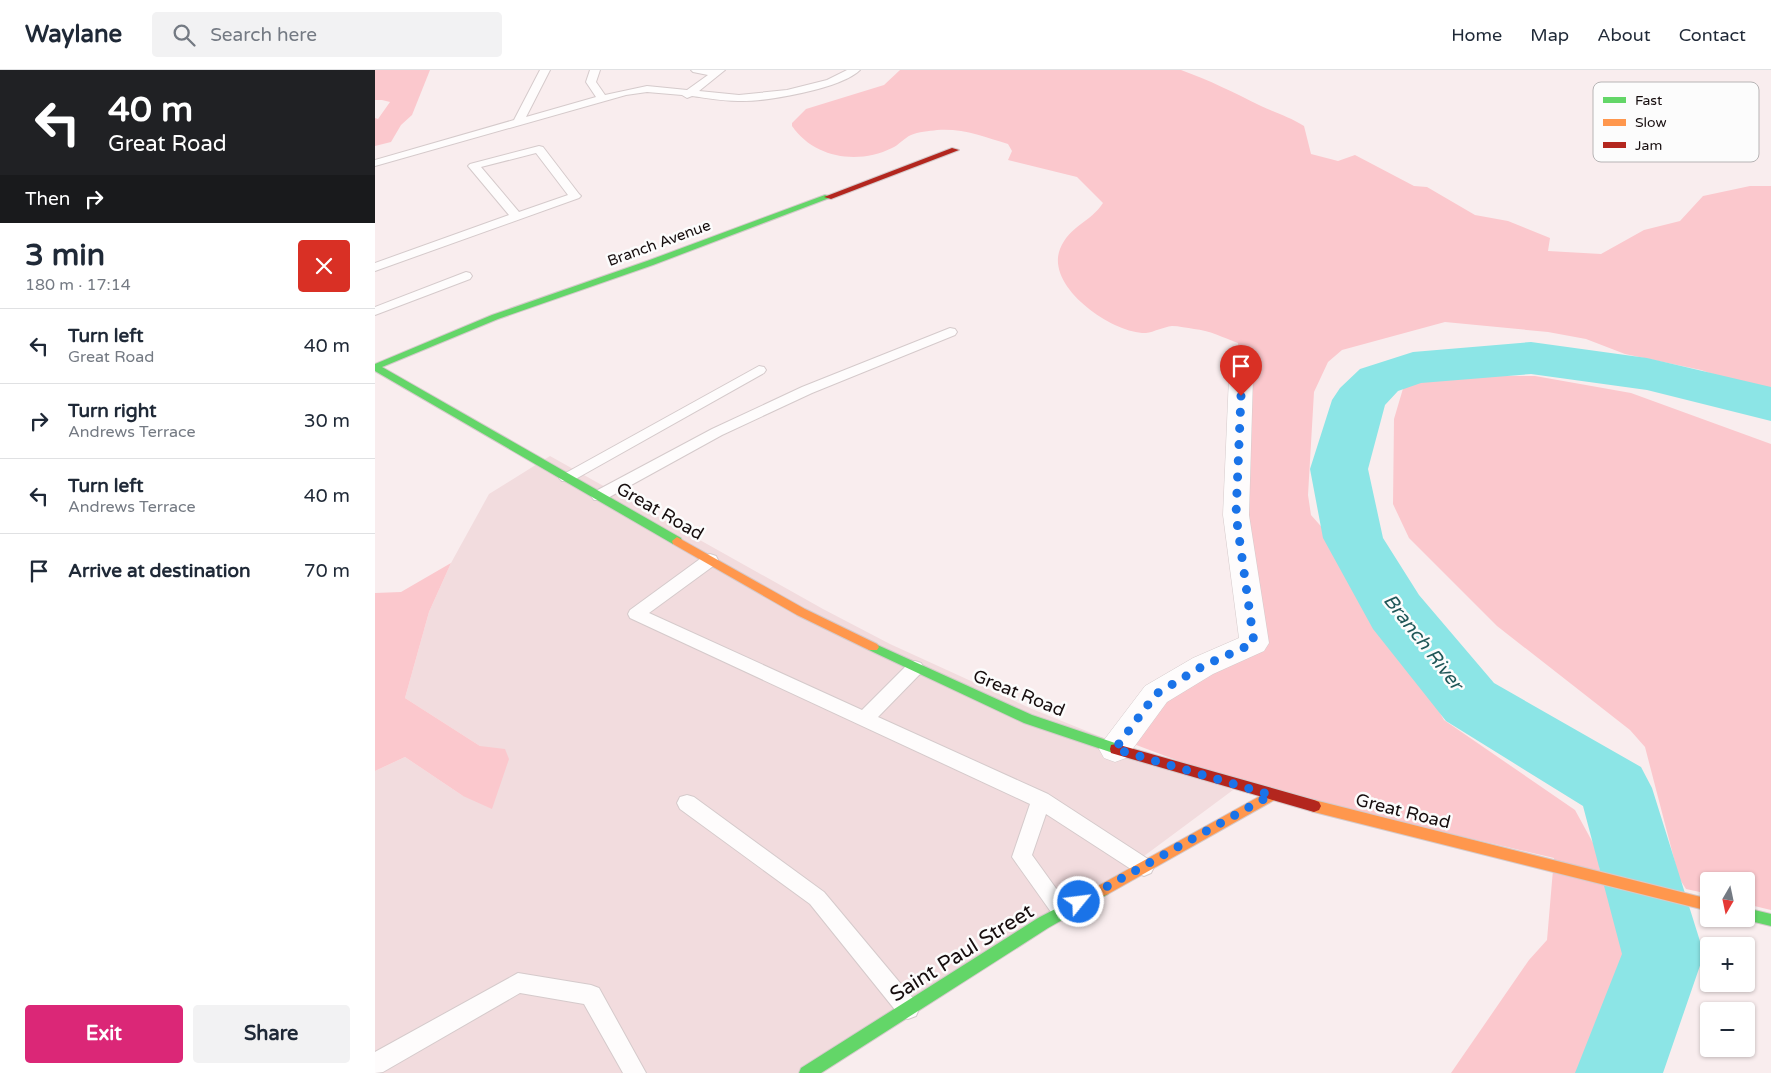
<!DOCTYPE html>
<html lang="en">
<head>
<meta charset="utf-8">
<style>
	:root { --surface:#fff; --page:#f2f2f3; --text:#1f2937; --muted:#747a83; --line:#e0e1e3; --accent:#db2777 }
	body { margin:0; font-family:"Varela Round",sans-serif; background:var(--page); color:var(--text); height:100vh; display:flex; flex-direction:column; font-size:19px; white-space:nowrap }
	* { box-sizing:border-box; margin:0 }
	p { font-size:16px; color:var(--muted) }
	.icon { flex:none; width:28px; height:28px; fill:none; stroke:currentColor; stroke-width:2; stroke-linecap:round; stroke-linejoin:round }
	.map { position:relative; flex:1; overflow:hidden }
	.details { display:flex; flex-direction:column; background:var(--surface); width:375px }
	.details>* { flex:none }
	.guide { background:#202124; color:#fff; overflow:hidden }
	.needle { width:32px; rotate:189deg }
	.controls { position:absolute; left:1325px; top:802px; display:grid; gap:10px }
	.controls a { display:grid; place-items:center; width:55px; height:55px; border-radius:5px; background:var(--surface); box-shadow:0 1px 4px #0004; font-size:25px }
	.pin { position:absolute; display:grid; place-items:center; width:42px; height:42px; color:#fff; margin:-51px -21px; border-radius:50% 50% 50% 0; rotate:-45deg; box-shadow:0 0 5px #0007 }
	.pin .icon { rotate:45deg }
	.me { position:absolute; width:55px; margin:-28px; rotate:61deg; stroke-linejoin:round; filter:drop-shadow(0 0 4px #0008) }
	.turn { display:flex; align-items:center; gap:18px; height:105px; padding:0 25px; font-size:22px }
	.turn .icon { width:65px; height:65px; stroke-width:2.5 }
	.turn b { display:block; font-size:35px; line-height:42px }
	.then { display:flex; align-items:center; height:48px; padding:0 25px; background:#0003; gap:10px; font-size:19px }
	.round { display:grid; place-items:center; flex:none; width:52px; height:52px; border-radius:5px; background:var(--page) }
	.summary { display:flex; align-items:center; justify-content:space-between; height:85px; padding:0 25px }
	h1 { font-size:30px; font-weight:700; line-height:38px }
	.action { display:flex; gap:10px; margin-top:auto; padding:10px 25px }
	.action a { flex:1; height:58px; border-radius:5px; background:var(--accent); color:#fff; font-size:20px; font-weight:700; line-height:58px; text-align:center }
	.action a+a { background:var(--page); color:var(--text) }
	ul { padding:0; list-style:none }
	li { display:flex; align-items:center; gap:15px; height:75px; padding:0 25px; border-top:1px solid var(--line) }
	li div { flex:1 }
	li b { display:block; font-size:19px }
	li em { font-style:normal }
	header { display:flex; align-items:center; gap:30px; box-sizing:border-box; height:70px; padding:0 25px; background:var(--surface); border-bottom:1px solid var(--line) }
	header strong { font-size:24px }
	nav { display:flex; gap:28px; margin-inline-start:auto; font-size:18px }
	.search { width:350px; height:45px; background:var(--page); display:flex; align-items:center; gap:12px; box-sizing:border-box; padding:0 18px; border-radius:5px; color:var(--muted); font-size:19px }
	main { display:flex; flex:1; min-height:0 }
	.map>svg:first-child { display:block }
	.built { fill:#f2dcde }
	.green { fill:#fbc8cd }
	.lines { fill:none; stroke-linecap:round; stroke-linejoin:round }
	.river { fill:#8ce5e6; fill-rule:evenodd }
	.lane-casing { stroke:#d5cacb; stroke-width:2 }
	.street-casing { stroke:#d5cacb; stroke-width:1 }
	.fast-casing { stroke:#d5cacb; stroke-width:2 }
	.slow-casing { stroke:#d5cacb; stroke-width:2 }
	.jam-casing { stroke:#d5cacb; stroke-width:2 }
	.lane { fill:#fefcfc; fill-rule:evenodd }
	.street { fill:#fefcfc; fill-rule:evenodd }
	.fast { fill:#63d668; fill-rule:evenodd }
	.slow { fill:#ff974d; fill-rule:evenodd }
	.jam { fill:#b3261e; fill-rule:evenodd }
	.route { stroke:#1a73e8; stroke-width:9; stroke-dasharray:0 16.2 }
	.labels { text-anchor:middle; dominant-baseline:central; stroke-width:5; stroke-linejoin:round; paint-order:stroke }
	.far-street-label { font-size:15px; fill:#160d0e; stroke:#fcfcfc }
	.street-label { font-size:18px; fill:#160d0e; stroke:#fcfcfc }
	.water-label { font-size:19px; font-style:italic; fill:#1f5758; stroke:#fcfcfc }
	.near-street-label { font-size:21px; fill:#160d0e; stroke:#fcfcfc }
	.key { fill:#fcfcfc; stroke:#b7b4b5; stroke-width:1 }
	.key-label { font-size:14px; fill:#160d0e }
</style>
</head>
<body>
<header>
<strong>Waylane</strong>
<div class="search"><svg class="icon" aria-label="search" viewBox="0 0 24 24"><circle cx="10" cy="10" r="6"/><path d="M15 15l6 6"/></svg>Search here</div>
<nav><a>Home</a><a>Map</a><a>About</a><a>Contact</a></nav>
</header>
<main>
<section class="details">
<div class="guide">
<div class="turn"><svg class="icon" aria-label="left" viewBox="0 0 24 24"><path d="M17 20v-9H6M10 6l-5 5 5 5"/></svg><div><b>40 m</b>Great Road</div></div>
<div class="then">Then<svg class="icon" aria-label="right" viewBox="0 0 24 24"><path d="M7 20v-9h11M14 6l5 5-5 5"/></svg></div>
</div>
<div class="summary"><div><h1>3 min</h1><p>180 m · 17:14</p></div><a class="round" style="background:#d93025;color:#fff"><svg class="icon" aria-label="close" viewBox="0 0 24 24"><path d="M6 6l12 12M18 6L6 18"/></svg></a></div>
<ul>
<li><svg class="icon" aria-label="left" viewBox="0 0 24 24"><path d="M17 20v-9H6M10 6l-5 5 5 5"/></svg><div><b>Turn left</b><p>Great Road</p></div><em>40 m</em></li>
<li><svg class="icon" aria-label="right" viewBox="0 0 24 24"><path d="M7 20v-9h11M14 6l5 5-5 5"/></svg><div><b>Turn right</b><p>Andrews Terrace</p></div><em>30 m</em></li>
<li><svg class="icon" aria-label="left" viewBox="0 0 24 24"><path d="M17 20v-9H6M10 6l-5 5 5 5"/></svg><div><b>Turn left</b><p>Andrews Terrace</p></div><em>40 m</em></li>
<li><svg class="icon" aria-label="arrive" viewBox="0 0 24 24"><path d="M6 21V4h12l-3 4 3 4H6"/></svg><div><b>Arrive at destination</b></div><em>70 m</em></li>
</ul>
<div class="action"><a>Exit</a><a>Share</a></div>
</section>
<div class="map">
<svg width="1396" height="1003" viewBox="0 0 1396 1003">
	<rect width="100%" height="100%" fill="#f9edee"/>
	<path class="built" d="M175,386L448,539L515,574L657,639L858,720L726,818L445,1003H0V701L30,687L88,726L105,676L30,628L54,542L76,493L114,424Z"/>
	<path class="green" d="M0,0H55L37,45L26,55L16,72L0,76V48L3,49L15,32L7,30H0Z
		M525,0H806C834,10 860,23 886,36C901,43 915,47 929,56L936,84L963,91L980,85L1039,116L1052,117L1100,145L1133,151L1175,168L1173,181L1226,184L1269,160L1305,151L1328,126L1375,116H1396V321L1379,318L1326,300L1250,284L1211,269L1173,262L1070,252L967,280L953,292L939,322L933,425L936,445L981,496L1069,650L1200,740L1229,793L1224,798L1234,806L1260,925L1253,969L1237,1003H1076L1154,890L1172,870L1179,788L862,713L756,673L774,638L874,579L862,411L865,298L863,273C849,268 834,260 819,259C812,258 804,256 797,256C788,257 779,262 771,263C738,264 670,217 685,179C695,155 715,153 728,133L702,107L633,90L637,81L633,74C610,67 588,58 562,60C554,61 543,62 536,65C529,68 524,75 517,78C483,95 439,88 417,56V53L431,39L509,15Z
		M1032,305L1160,306L1256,323L1396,374V840L1371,834V811H1334V824L1311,819L1304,808L1270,677L1255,660L1122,556L1034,468L1018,434L1019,349Z
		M76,493L54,542L30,628L105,676L130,679L134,689L117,739L88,726L30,687L0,701V523L26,522Z"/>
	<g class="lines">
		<path class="river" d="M1156,272L1272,288L1396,317V351L1272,320L1156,304L1046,313L1023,321L1010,335L993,399L1008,468L1044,525L1119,613L1266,697L1277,718L1329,884L1288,1003H1200L1247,884L1208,736L1071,651L998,559L948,468L935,399L957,330L965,318L985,299L1038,282Z"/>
		<g class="lane-casing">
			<path id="lane" d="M165,0H175L151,47L221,27L211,12L215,0H225L221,12L230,25L272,16L312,20L333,5L318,2L316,0H350L324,21L364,25L412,20L452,10L472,0H485C466,19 390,32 363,31C347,31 332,28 317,26L312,28L307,25L272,22L251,25L0,96V90L139,50Z
				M164,76L168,77L204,124L206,126L204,128L0,201V193L134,145L93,96L95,94ZM161,83L193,125L144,142L106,97Z
				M91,202L95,203L97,206L95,209L0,245V237Z
				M575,258L580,259L582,262L580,265L437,323L347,365L229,430H219L216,426L219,422L337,359L427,317Z
				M384,296L389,297L391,300L389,303L197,411H187L184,408L187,405Z
				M335,484L341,486L343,490L341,494L274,543L487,640L534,593L540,591L546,593L549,598L546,603L503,647L673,724L776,791L779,797L776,803L769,806L762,803L671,744L657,785L698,842L695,849L688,851L681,849L637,787L655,734L255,548L253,544L255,540L329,486Z
				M312,725L319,727L449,822L541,932L544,939L541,946L533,949L525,946L435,834L305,739L302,733L305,727Z
				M143,903L216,915L224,918L271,1003H248L209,934L145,923L8,1002L0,1003V982Z"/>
		</g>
		<g class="street-casing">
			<path id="street" d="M866,300L874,302L878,307L874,445L894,573L889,581L838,604L792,632L751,688L740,692L729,688L724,679L729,670L770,616L818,588L864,568L848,445L854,307L858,302Z"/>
		</g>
		<g class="fast-casing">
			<path id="fast" d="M450,125L457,127L278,195L123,249L7,297L306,468L307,471L306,474H298L0,301V294L117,245L272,191Z
				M498,573L657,645L746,675L747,679L746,683L741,684L649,653L494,580L492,577L494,574Z
				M728,814L733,816L735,820L733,824L673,858L446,1003H424L426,998L663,848Z
				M1371,838L1396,844V856L1367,849H1371Z"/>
		</g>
		<g class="slow-casing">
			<path id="slow" d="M302,467L430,539L502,574L504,577L502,580H494L422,545L298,474L297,471Z
				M896,720L901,721L903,725L901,729L733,824L728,826L723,824L721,820L723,816Z
				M939,730L1334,829V841L939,742L934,740L932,736L934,732Z"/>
		</g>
		<g class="jam-casing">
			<path id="jam" d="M577,78L584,80L456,129L449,127Z
				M741,674L939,730L944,732L946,736L944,740L939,742L736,683L735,679L736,675Z"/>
		</g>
		<use href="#lane" class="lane"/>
		<use href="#street" class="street"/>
		<use href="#fast" class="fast"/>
		<use href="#slow" class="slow"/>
		<use href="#jam" class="jam"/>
	</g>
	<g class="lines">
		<path class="route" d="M704,832L896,725L740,679L781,624L828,596L879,573L861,445L866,326"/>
	</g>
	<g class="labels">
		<g class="far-street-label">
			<text transform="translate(284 173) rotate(-20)">Branch Avenue</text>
		</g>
		<g class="street-label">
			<text transform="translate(285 441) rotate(30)">Great Road</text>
			<text transform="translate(644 623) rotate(22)">Great Road</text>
			<text transform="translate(1028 741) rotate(14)">Great Road</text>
		</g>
		<g class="water-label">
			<text transform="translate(1048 572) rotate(52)">Branch River</text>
		</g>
		<g class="near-street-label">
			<text transform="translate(587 883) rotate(-32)">Saint Paul Street</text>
		</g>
	</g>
	<rect x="1218" y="12" width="166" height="80" rx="8" class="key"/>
	<rect x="1228" y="27" width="23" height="6" fill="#63d668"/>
	<rect x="1228" y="49" width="23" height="7" fill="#ff974d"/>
	<rect x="1228" y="72" width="23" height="6" fill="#b3261e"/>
	<g class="key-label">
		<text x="1260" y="35">Fast</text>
		<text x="1260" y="57">Slow</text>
		<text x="1260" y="80">Jam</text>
	</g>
</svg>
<div class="controls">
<a><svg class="needle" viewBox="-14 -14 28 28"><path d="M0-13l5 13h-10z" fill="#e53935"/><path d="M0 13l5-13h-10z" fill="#747a83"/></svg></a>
<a>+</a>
<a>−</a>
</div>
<div class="pin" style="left:866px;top:326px;background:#d93025"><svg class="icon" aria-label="arrive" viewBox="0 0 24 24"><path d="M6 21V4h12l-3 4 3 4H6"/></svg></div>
<svg class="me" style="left:704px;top:832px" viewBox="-20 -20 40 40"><circle r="17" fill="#1a73e8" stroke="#fff" stroke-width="3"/><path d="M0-11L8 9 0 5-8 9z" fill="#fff"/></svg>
</div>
</main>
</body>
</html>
